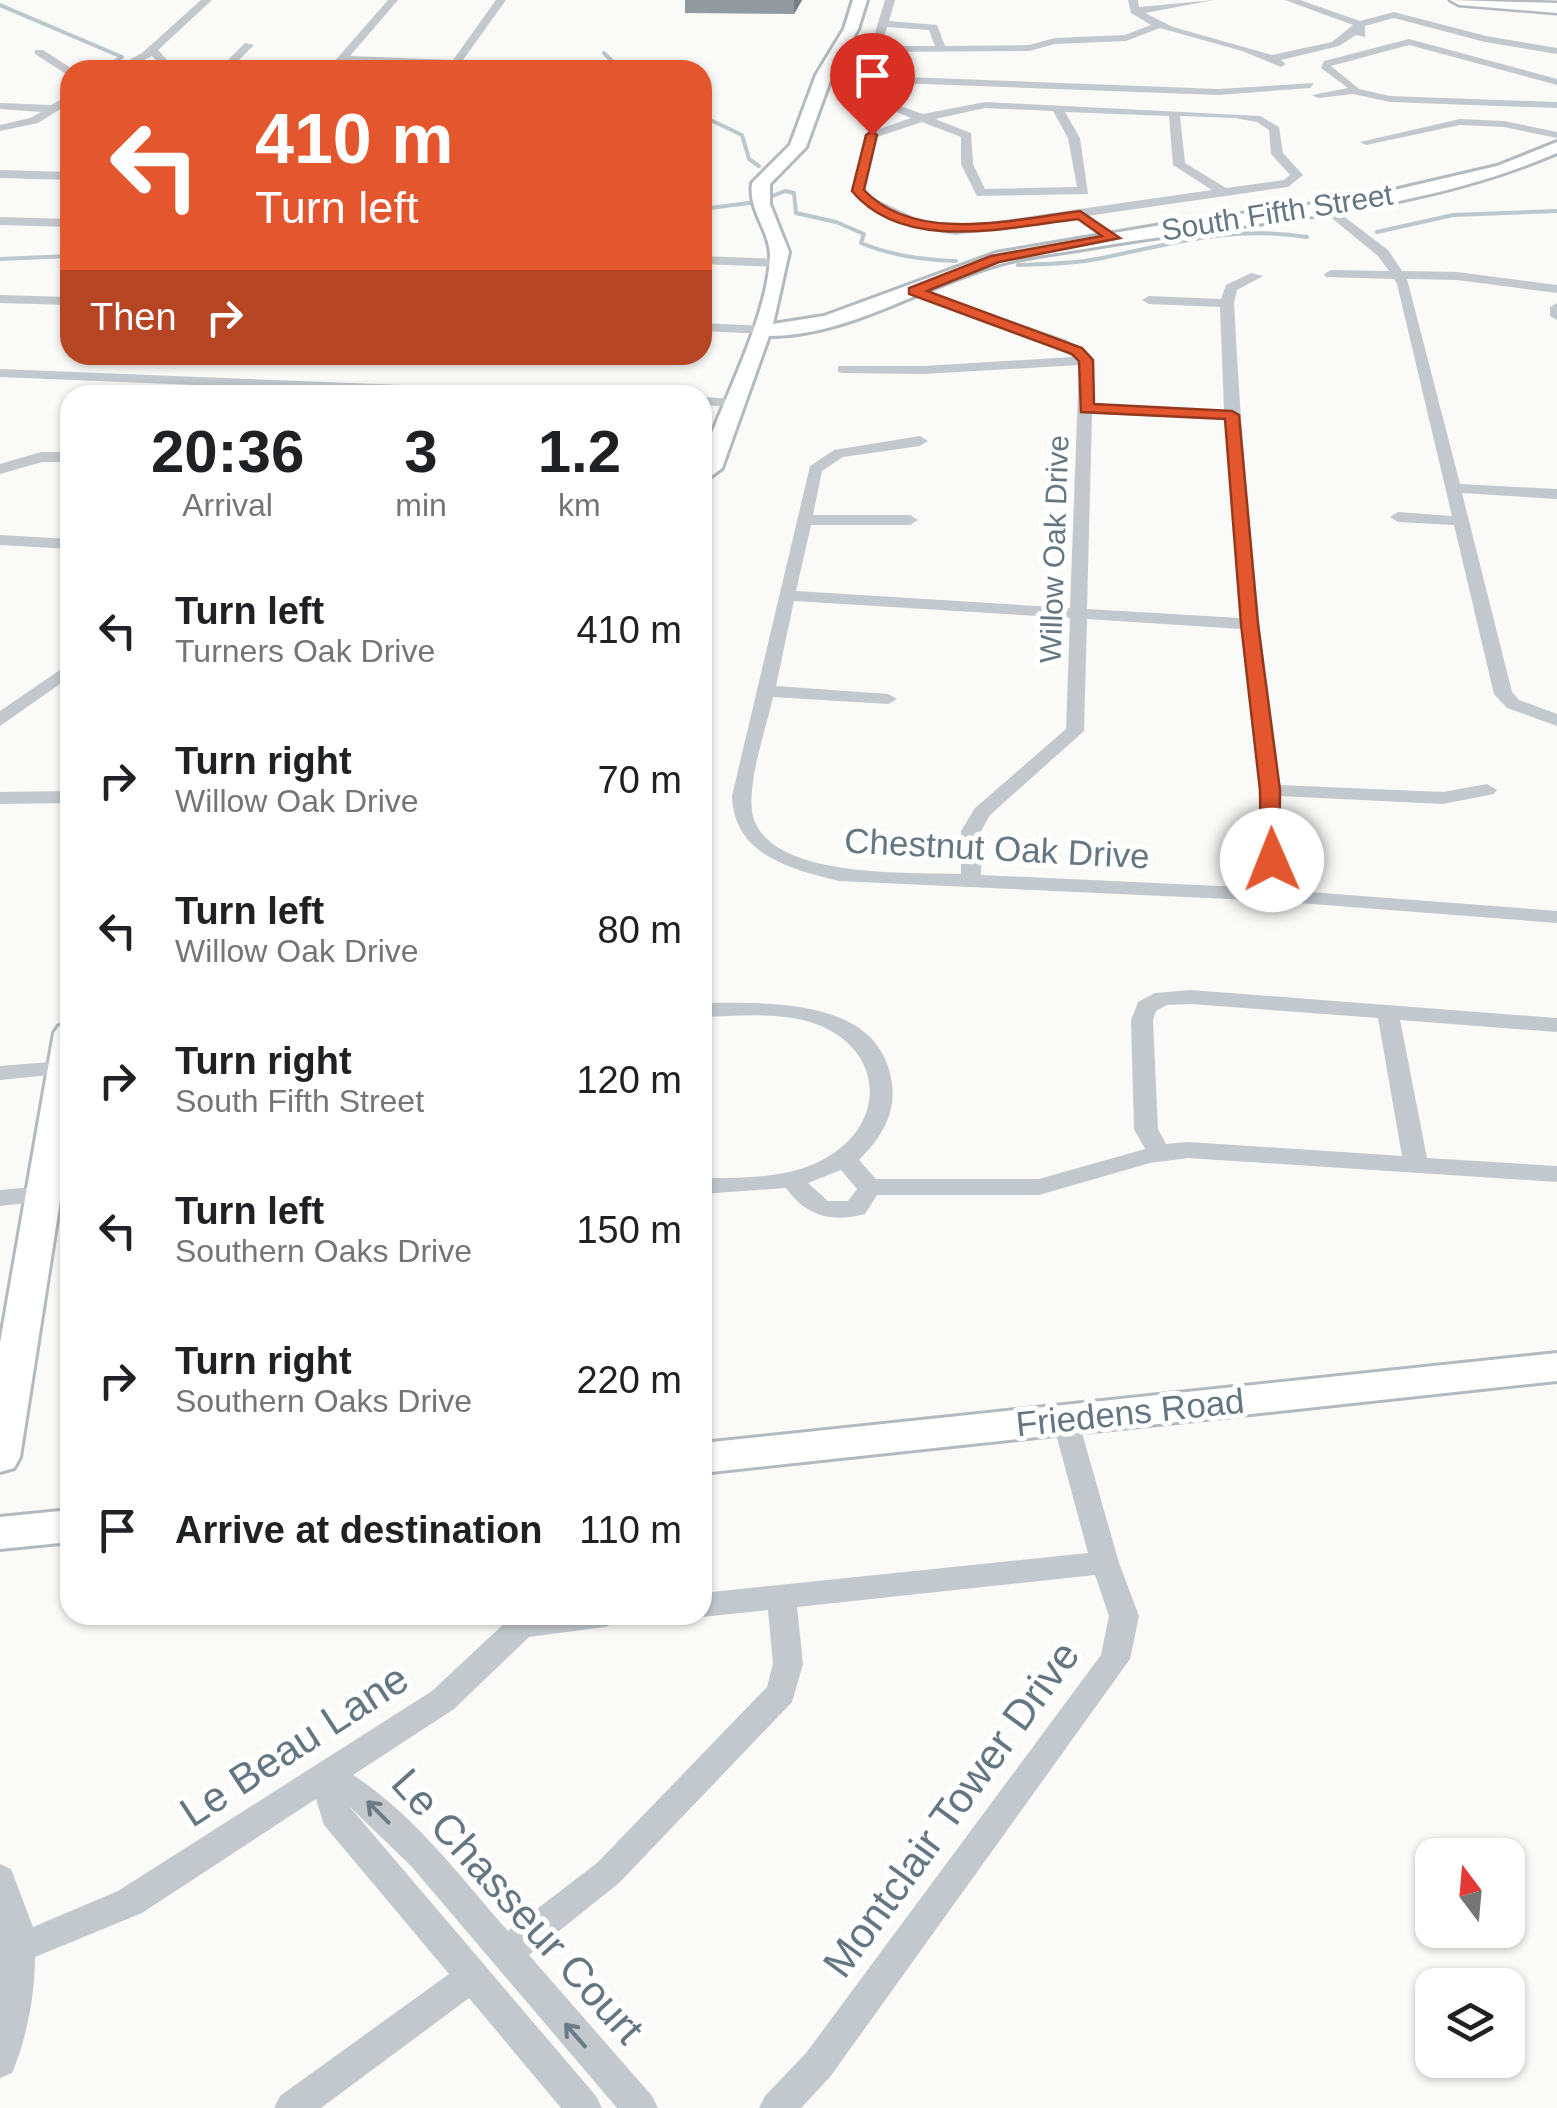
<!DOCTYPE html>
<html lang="en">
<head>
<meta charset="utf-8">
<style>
	:root { --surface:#fff; --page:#f6f6f6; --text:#202124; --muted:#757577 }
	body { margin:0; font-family:Arial,sans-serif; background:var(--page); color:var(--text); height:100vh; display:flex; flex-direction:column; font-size:38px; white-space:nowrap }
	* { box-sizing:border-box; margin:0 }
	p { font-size:32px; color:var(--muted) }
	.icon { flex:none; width:55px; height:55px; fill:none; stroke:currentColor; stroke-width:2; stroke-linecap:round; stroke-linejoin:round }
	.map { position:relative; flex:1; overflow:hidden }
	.sheet { position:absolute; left:60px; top:385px; width:652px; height:1240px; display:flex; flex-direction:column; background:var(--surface); border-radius:30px; box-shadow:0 2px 8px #0004 }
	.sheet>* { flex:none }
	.hud { position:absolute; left:60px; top:60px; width:652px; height:305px; border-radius:30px; box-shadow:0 2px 8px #0004; background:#e4572e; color:#fff; overflow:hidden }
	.needle { width:65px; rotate:344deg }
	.buttons { position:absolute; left:1415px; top:1838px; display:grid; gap:20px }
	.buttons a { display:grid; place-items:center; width:110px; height:110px; border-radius:20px; background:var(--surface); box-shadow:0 2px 8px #0004; font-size:50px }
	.pin { position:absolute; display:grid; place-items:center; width:85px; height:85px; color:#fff; margin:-102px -42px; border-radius:50% 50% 50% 0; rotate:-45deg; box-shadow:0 0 10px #0007 }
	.pin .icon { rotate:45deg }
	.me { position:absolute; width:110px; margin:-55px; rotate:359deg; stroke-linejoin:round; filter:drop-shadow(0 0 8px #0008) }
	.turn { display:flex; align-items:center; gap:35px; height:210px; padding:0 30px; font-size:45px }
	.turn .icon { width:130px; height:130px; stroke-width:2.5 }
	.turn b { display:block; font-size:70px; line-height:85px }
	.then { display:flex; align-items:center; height:95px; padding:0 30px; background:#0003; gap:20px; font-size:38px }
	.eta { display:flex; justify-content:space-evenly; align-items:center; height:170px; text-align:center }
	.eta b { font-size:60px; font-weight:800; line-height:70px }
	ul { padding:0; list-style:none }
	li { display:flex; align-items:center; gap:30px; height:150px; padding:0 30px }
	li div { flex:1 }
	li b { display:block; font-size:38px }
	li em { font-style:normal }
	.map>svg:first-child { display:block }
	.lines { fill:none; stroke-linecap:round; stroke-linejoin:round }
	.stream { stroke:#bbc7cb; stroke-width:4 }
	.secondary-casing { stroke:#b3babf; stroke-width:6 }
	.highway-casing { stroke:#b4b9bd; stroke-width:5 }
	.street { fill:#c3c8cc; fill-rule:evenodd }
	.secondary { fill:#fff; fill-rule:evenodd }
	.highway { fill:#fff; fill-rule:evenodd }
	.wall { fill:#929a9f }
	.shaded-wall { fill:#777d82 }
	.oneway { stroke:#6a7a87 }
	.route { fill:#e4572e; stroke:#94391e; stroke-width:2.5 }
	.labels { text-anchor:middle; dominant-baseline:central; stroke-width:10; stroke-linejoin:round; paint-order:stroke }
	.far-street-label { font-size:30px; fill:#657683; stroke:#fff }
	.street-label { font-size:35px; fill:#657683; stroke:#fff }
	.near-street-label { font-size:42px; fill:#657683; stroke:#fff }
</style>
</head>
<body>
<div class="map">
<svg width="1557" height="2108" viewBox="0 0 1557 2108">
	<rect width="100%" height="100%" fill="#fafaf8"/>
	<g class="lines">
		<path class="stream" d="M0,5L122,57L102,70
			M604,53L621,70
			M702,116L742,135L749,159L759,166
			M702,209L757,202L785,191L794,193L796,213L836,222L864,234L861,243C892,256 923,260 956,261
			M1377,232L1453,215L1557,211
			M0,259L70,256
			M1018,265C1044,264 1071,264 1097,259C1172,244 1228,225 1307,237"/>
		<g class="secondary-casing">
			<path id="secondary" d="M853,0H867L858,29L832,75L806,147L770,184V204L789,252L773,324L824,316L996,253L1167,224L1360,198L1497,166L1557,142V153C1411,216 1245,221 1090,248C1060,253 1029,256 1000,264C924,285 850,336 769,336L722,468L702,483V460C722,401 767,319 770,258C771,231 748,212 752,183L790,145L816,75L844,29Z
				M70,1023V1136L20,1457L14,1468L0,1472V1343L54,1033L59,1026Z
				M1557,1353V1381L702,1473V1443Z
				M70,1510V1542L0,1549V1517Z"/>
		</g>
		<g class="highway-casing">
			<path id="highway" d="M1450,0L1557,3V13L1459,5Z"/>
		</g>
		<path class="street" d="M201,0H212L158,50L176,70H165L152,56L124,70H111L142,53Z
			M388,0H398L350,56L453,60L496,0H506L463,60L514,62L547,70L459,66L456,70H446L449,66L345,62L341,67H333V63Z
			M885,0H895L889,21L937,25L945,46L1029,45L1055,38L1125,35L1151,25L1131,13L1128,0H1138L1139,7L1214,0L1145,13L1173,27L1272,55L1332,42L1353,25L1285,0H1300L1360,21L1394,12L1486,36L1557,48V54L1485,42L1394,18L1365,26V37L1356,35L1339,46L1281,60L1286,64L1281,67L1242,51L1160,28L1126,41L1055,44L1029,51L880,52L878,76L1218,89L1314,83L1310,88L1218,95L872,82L867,79L870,49ZM887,27L929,30L935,46H881Z
			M1409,39L1557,79V85L1409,45L1331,66L1359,89L1390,96L1557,102V108L1390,102L1353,94L1318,98L1312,95L1348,88L1321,68L1324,61Z
			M245,43L254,45L229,70H218Z
			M35,50H43L74,70L66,74L35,54Z
			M70,95V103L38,123L0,131V125L30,118L41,112L0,109V103L51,105Z
			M888,102L923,114L985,102L1260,116L1279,127L1283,153L1303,175L1288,187L955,235L918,228L855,197L853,185L868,133L911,118L884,107ZM985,108L1053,111L1068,138L1077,187L985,189L973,164L971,133L935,119ZM1065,112L1169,116L1173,165L1212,190L955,227L925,222L867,195L865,185L877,137L922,122L961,137V164L977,196L1088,194L1080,138ZM1180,116L1235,118L1257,122L1269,130L1271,154L1290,175L1284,180L1226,188L1185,163Z
			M1460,119L1504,121L1557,132V138L1504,127L1460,125L1366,145L1360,142Z
			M0,170L70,172V180L0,178Z
			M1326,203L1388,250L1402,271L1457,272L1557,285V293L1457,280L1407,279L1460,484L1557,489V499L1462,493L1512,692L1519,700L1557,714V726L1507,708L1494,694L1454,525L1398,522L1390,517L1398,512L1452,516L1397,284L1394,279L1326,277L1324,274L1331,270L1389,271L1378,256L1322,210V204Z
			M0,217L70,219V227L0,225Z
			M702,256L779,259L786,263L779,267L702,264Z
			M1251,273L1263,276L1237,290L1234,303C1242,464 1258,624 1279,785L1443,792L1487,784L1497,790L1494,794L1443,804L1280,796L1283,890L1557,911V923L1273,901L839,881C790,869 734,855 732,796L810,466L834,450L920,436L928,441L920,446L843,457L822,471L813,515H910L918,520L910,525H811L796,591L1070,608L1079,365L924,374L843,373L838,372V366H924L1072,357L1057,346L909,294L907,291L914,287L1067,340L1093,360L1092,405L1224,410L1220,307L1149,304L1142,300L1149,296L1221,299L1226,285ZM1092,414L1225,419L1240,618L1087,609ZM794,601L1070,618L1066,729L975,808L961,831V874C910,872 762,880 752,811C748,779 766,729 773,697L888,704L897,699L888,694L776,686ZM1087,619L1241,629L1260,790L1263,888L981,875V831L990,815L1084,731Z
			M0,295L70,297V305L0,303Z
			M1557,303V320L1550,316V307Z
			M702,323L764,326L771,330L764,334L702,331Z
			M0,369L551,391L558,395H441L0,377Z
			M702,397L736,399L743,403L736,407L702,405Z
			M41,452H70V462H42L0,474V464Z
			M0,535L70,539V549L0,545Z
			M70,663V677L0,726V711Z
			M70,791V803L0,804V792Z
			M1191,990L1557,1018V1032L1400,1020L1427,1158L1557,1166V1182L1188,1158L1150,1163L1039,1195H877L865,1214C832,1223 806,1216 786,1188L702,1194V1178C742,1178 788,1179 824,1159C890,1123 884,1045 810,1022C776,1012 738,1016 702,1017V1003C767,1003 881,996 892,1084C896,1115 880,1139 859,1160L876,1179H1039L1145,1149L1134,1129L1131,1020L1138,1002L1155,993ZM1191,1004L1378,1018L1402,1156L1188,1142L1166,1144L1158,1129L1153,1020L1156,1011L1167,1005ZM841,1170L857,1189L848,1201H828L808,1183Z
			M63,1061L70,1063V1073L0,1080V1066Z
			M44,1186L53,1188L56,1194L53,1200L0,1206V1190Z
			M1065,1409L1074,1412L1078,1419L1119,1563L1139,1616L1130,1659L830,2077L801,2108H759L765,2096L806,2053L1101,1655L1109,1616L1095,1575L797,1607L803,1664L792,1702L619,1883L529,1955L652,2096L658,2108H617L411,1866L349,1806L596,2096L602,2108H561L469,1998L321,2108H274L280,2096L449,1974L324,1825L316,1799L142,1913L35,1957C35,1994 27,2038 12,2073L0,2078V1864L11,1869L33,1927L118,1891L432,1691L509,1619L522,1615H620L615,1623L605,1627L529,1637L454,1709L353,1775C414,1814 460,1877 508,1931L597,1863L767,1687L773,1664L768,1610L702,1617L697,1615H702V1593L1088,1553L1052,1419L1056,1412Z"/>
		<use href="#secondary" class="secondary"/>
		<use href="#highway" class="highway"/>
	</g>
	<path class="wall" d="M685,0H802L794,14L685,13Z"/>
	<path class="shaded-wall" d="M794,0H802L794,14Z"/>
	<defs><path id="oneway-shaft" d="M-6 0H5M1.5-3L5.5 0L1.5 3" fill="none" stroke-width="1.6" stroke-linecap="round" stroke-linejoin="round" transform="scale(2.5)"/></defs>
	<g class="oneway">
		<use href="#oneway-shaft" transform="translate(378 1812) rotate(-135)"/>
		<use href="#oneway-shaft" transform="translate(575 2035) rotate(-131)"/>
	</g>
	<path class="route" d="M872,131L877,135L864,190C916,245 1015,219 1080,211L1120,238L999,262L927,291L1082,348L1093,360L1094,404L1232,411L1239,415L1258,624L1280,790L1279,864H1264L1261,860L1260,790L1241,624L1225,419L1081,412L1079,361L1072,354L909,294V288L991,256L1102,236L1078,219C1009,227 904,254 852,191L866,135Z"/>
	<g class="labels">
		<g class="far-street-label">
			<text transform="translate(1277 212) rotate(-9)">South Fifth Street</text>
			<text transform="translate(1054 549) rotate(-88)">Willow Oak Drive</text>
		</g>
		<g class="street-label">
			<text transform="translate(997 848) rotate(3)">Chestnut Oak Drive</text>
			<text transform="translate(1130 1412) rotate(-6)">Friedens Road</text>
		</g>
		<g class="near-street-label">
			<text transform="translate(294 1745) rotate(-33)">Le Beau Lane</text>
			<text transform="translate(951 1809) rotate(-54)">Montclair Tower Drive</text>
			<text transform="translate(518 1906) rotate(48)">Le Chasseur Court</text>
		</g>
	</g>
</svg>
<div class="buttons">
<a><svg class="needle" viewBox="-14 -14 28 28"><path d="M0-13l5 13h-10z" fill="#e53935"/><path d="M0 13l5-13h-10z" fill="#757577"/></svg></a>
<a><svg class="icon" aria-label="layers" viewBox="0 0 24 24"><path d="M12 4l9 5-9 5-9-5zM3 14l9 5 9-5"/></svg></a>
</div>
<div class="pin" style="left:872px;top:135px;background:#d93025"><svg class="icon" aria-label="arrive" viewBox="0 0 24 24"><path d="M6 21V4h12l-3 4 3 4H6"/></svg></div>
<svg class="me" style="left:1272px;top:860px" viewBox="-20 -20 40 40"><circle r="19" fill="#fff"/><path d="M0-13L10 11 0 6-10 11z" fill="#e4572e"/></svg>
<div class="hud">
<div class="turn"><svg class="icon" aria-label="left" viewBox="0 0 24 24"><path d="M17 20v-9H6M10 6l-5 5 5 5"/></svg><div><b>410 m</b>Turn left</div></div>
<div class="then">Then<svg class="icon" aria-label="right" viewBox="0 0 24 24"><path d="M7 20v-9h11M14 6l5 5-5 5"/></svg></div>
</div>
<section class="sheet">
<div class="eta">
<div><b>20:36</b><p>Arrival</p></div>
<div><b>3</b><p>min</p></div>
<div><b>1.2</b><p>km</p></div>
</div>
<ul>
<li><svg class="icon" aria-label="left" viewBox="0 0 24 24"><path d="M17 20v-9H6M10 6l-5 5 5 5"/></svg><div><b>Turn left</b><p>Turners Oak Drive</p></div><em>410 m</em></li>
<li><svg class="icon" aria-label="right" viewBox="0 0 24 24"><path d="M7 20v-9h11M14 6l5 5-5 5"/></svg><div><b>Turn right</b><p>Willow Oak Drive</p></div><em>70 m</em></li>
<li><svg class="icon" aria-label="left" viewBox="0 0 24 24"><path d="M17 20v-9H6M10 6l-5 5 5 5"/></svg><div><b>Turn left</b><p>Willow Oak Drive</p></div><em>80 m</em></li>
<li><svg class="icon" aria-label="right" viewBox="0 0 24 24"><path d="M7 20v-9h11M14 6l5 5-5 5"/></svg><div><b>Turn right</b><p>South Fifth Street</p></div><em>120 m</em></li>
<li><svg class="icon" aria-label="left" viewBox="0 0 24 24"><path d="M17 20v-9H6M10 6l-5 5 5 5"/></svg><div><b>Turn left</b><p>Southern Oaks Drive</p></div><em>150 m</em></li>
<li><svg class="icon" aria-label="right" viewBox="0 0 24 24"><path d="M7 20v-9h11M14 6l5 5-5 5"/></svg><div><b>Turn right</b><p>Southern Oaks Drive</p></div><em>220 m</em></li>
<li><svg class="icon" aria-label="arrive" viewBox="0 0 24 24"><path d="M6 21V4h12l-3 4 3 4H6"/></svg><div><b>Arrive at destination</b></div><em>110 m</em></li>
</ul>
</section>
</div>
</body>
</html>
